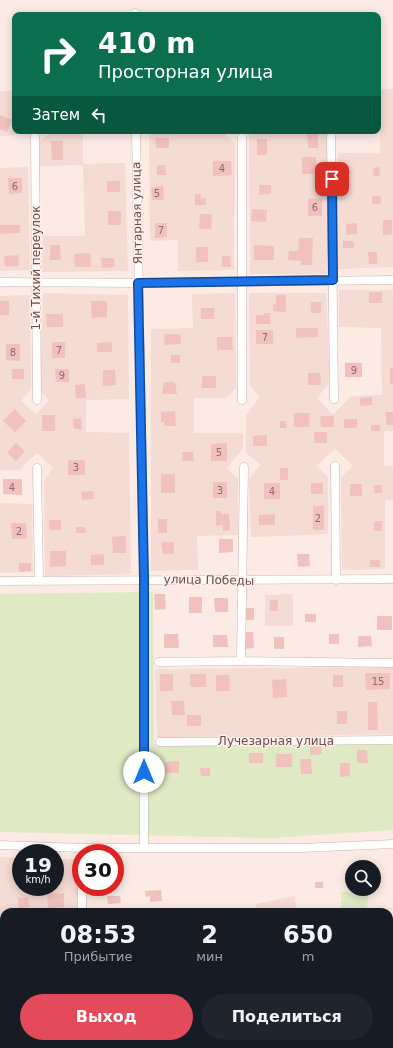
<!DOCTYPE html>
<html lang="ru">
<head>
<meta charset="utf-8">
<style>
	:root { --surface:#171b24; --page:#20242c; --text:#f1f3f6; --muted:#9ea1a6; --accent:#e44b5a }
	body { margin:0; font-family:"DejaVu Sans",sans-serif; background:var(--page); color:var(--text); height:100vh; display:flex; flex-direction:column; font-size:15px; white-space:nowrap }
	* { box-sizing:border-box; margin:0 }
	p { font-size:13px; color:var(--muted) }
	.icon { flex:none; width:22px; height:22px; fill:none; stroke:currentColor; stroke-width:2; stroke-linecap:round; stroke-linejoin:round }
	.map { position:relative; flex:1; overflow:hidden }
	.details { position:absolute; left:0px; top:908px; width:393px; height:140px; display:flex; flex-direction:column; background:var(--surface); border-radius:12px 12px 0 0; box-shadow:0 2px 10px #0003 }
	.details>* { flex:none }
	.guide { position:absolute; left:12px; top:12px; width:369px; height:122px; border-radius:8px; box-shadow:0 2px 10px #0003; background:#0b6e4f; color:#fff; overflow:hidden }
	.controls { position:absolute; left:345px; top:860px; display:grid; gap:8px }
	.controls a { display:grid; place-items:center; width:36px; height:36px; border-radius:50%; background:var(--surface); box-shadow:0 2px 10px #0003; font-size:20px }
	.speed { position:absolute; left:12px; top:844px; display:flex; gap:8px; font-size:20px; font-weight:700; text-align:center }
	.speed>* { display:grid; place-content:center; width:52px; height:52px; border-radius:50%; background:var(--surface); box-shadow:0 2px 10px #0003; line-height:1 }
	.speed small { font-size:10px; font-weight:400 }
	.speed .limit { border:6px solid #d22; background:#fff; color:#111 }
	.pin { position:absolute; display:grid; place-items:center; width:34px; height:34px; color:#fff; margin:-17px; border-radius:8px; box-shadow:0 2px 6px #0006 }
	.me { position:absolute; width:44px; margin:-22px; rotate:0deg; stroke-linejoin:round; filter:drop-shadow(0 0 3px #0008) }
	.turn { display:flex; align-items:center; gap:14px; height:84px; padding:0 20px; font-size:18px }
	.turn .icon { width:52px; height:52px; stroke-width:2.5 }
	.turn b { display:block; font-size:28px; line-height:34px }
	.then { display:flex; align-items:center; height:38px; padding:0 20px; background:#0003; gap:8px; font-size:15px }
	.eta { display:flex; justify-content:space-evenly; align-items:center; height:68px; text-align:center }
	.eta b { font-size:24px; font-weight:700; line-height:28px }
	.cta { display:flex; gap:8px; margin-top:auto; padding:8px 20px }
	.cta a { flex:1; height:46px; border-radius:24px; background:var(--accent); color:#fff; font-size:16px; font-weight:700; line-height:46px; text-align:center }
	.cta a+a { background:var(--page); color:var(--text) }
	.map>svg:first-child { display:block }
	.residential { fill:#f4dbd3 }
	.green { fill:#dfe9c3 }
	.building { fill:#f1c1bd }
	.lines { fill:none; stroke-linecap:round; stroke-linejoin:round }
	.minor-casing { stroke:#cfb2ae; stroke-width:9 }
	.minor { stroke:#fff; stroke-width:8 }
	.route-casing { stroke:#114b97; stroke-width:10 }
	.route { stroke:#1a73e8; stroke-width:7 }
	.labels { text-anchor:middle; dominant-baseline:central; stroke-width:3; stroke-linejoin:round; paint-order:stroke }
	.number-label { font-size:10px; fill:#936967 }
	.street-label { font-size:12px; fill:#744c4a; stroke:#fff1eb }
</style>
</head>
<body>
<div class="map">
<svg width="393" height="1048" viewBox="0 0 393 1048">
	<rect width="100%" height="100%" fill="#fcebe5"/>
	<path class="residential" d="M379,89H393V267L338,269V153H380Z
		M0,91H15V131H20L16,135L0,136Z
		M52,131H83V164L125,163L128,271L42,272L43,236H85L83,165L40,166V141Z
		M149,131H192V134L224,133L235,143L234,270L178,271V240L150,241Z
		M249,131H331L327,274H250Z
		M28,167L30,270L0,271V168Z
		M339,290H393V431H384V466H393V500H385V569L342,570L341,477L353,466L335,449L316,466L328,477V534L251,537L249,478L261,465L246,453V415L260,397L250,386L249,293H326L330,382L317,398L333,415L351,396L382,395L381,328L339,327Z
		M43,293L128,295L129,399L86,400V432L129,433L131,574L45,576L44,480L53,468L37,453L19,470H0V296L30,295L31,389L21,401L36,414L49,400L40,390Z
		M235,293L236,388L226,398H194V433H243V449L227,468L238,479V535L197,536L198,570L151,571V329L193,328L192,294Z
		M0,503L32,504L33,572L0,573Z
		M293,594V626H265V595Z
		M393,667V734L157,739L155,669Z
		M0,857L21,858V887H55V859H77L78,909L54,912H4V915H0Z
		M295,896L296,912H258L256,904Z"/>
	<path class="green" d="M153,592L154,744L393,741V830L271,838L0,832V594Z
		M341,892L368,893L367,912H341Z
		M4,1006V1044H37L0,1046V1007Z"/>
	<path class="building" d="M0,115L12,120L7,132L0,129Z
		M307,133H318V148H308Z
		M155,138H169V148H156Z
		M257,139H267V155H257Z
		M51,141H63V160H52Z
		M302,157H316V174H302Z
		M213,161H231L232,175L213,176Z
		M157,165H165L166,175H157Z
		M379,167L380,176H374L373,168Z
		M8,178H22V193L9,194Z
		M107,181H120V192H107Z
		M259,185H271V194L259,195Z
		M163,186L164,200H152L151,187Z
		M195,194H201V198H206V205H195Z
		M372,196H381V204H372Z
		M308,198L322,199V216H308Z
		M252,209L267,210L266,222L251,221Z
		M108,211H121V225H108Z
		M200,214H212L211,229H199Z
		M383,220H392V234L383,235Z
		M155,223H167V237L155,238Z
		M357,223V234L346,235V224Z
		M0,225H20V233L0,234Z
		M299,238H313L312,265H301V261L288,260L289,251H298Z
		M343,241H354V248H343Z
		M50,245H60L61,260H50Z
		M254,245L274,246V260H254Z
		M196,247H208V262H196Z
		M368,252H377V264H369Z
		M90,253L91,267H75L74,254Z
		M18,255L19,266H5L4,256Z
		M222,256H230L231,267H222Z
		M101,258H114L115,267L102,268Z
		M369,292H382V303H369Z
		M276,295H286V312L273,311V304H276Z
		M0,301H9V315H0Z
		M91,301H107V317L92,318Z
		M311,302H321V313H311Z
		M201,308H214V319H201Z
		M264,313H270V324H256V315H264Z
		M46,314H63V327H47Z
		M296,328H318V337L296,338Z
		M256,330H273V344H256Z
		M164,334H180L181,344L165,345Z
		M217,337H232L233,350H217Z
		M52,342H65V358H52Z
		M112,342V352H97V343Z
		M6,344H20V361L6,360Z
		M171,355H180V363H171Z
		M345,363H362V377H345Z
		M390,368H393V384H390Z
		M12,369H24V379H12Z
		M55,369H69V382H56Z
		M103,370H115L116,385L103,386Z
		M308,373H320L321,385H308Z
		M202,376H216V388H202Z
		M164,382H175L177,394H162Z
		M85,384L86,398H76L75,385Z
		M372,397V405L360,406V398Z
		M15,409L26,421L15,432L3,421Z
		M175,411L176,426H164V422H161V412Z
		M386,412H393V425H386Z
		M294,413H310L309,427H294Z
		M42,415H55V431H42Z
		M320,416H334V427H321Z
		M81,418L82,429H74L73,419Z
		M344,419H357V428H344Z
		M280,421H286V428H280Z
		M371,425H380V431H371Z
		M314,432H327V443H314Z
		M267,435V446H253V436Z
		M16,443L25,451L16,461L7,453Z
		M227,443V461H211V444Z
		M182,452H193L194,461H182Z
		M68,460H85V475H68Z
		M280,468H288V480H280Z
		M161,474H175V493H161Z
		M3,479H22V495L3,494Z
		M213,482H227V498H213Z
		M264,483H280V499H264Z
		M311,483H323V494H311Z
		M350,484H362V496H350Z
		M374,485H382V493H374Z
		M93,491L94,499L82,500L81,492Z
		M313,506H324V530H313Z
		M216,511H221V514H229L230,530L223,531V525L216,526Z
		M275,514V525H259V515Z
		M158,519H167V533H158Z
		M49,520H61V530H49Z
		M374,521H382V531H374Z
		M11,523H26L27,538L12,539Z
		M76,527H85L86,533H76Z
		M126,536V553H113L112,537Z
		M219,539H233V552L219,553Z
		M161,542H174V554H163Z
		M50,551H66V566L50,567Z
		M104,554V565H91V555Z
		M297,554H309L310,566L298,567Z
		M370,560H380V567H370Z
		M19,563H31V571L19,572Z
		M154,594H165L166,609L155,610Z
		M189,597H202V613H189Z
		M214,598H228V612H215Z
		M270,600H278V611H270Z
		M244,608H254V620H244Z
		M305,614H316V622H305Z
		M377,616H392V630H377Z
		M242,632H253L254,648L243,649Z
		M164,634H178L179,648H164Z
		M329,634H339V644H329Z
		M213,635H227L228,647H213Z
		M358,636H371L372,646L358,647Z
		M274,637H284V649H274Z
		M365,673H390V689L366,690Z
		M160,674H173V691H160Z
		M190,674H206V687H190Z
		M216,675H229L230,691H216Z
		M333,675H343V687H333Z
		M286,679L287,697L273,698L272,680Z
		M171,701H184L185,715H172Z
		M368,702H377L378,730H368Z
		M337,711H347V724H337Z
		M187,715H201V726H187Z
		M321,746L322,754L310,755V747Z
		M357,750H367L368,763H357Z
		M249,753H263V763H249Z
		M276,754H292V767H276Z
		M300,759H311L312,774H301Z
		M179,761V773H165V762Z
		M340,763H350V776L340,777Z
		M200,768H210V776H201Z
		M315,882H323V888H315Z
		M87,887H97V894H87Z
		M161,890L162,901L150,902V896L146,897L145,891Z
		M64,893V907L48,908L47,894Z
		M107,896H120L121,903L108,904Z
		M28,897L29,907L19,908L18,898Z
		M389,980H393V991H389Z"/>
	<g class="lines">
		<g class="minor-casing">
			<path id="minor" d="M135,13V15
				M136,131L144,579V847
				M331,136L334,399
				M35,137L37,400
				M0,282L138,283L393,280
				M242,400V137
				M335,466L336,580
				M37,468L39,581
				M0,581L393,579
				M241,661L244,467
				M159,662L241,661L393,663
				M160,742L393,740
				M0,845L82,848H301L393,844
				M80,912L82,910V887
				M0,922H4"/>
		</g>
		<use href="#minor" class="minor"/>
	</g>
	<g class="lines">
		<g class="route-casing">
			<path id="route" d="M144,772V579L138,283L333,280L332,179"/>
		</g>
		<use href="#route" class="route"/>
	</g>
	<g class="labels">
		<g class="number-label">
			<text x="222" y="168">4</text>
			<text x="15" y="186">6</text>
			<text x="157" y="193">5</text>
			<text x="315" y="207">6</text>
			<text x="161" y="230">7</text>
			<text x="265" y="337">7</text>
			<text x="59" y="350">7</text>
			<text x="13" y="352">8</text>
			<text x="354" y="370">9</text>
			<text x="62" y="375">9</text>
			<text x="219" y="452">5</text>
			<text x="76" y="467">3</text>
			<text x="12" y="487">4</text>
			<text x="220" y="490">3</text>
			<text x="272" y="491">4</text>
			<text x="318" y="518">2</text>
			<text x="19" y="531">2</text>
			<text x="378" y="681">15</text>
		</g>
		<g class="street-label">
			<text transform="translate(137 213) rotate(-91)">Янтарная улица</text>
			<text transform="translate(36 268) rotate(-90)">1-й Тихий переулок</text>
			<text transform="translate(209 580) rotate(1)">улица Победы</text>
			<text x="276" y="741">Лучезарная улица</text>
		</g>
	</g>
</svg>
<div class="controls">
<a><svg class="icon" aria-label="search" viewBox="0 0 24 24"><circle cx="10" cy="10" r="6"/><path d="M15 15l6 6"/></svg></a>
</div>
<div class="speed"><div>19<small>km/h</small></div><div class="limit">30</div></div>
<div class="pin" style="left:332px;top:179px;background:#d93025"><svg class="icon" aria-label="arrive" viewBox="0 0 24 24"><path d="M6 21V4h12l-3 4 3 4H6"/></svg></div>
<svg class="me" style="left:144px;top:772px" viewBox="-20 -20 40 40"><circle r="19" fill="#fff"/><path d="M0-13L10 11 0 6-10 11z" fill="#1a73e8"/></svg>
<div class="guide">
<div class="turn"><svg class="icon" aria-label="right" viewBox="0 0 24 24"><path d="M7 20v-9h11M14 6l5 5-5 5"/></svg><div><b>410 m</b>Просторная улица</div></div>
<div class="then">Затем<svg class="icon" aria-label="left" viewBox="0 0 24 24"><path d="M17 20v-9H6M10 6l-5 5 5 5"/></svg></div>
</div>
<section class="details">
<div class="eta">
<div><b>08:53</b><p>Прибытие</p></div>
<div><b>2</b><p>мин</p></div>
<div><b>650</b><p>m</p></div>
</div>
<div class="cta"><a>Выход</a><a>Поделиться</a></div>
</section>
</div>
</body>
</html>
